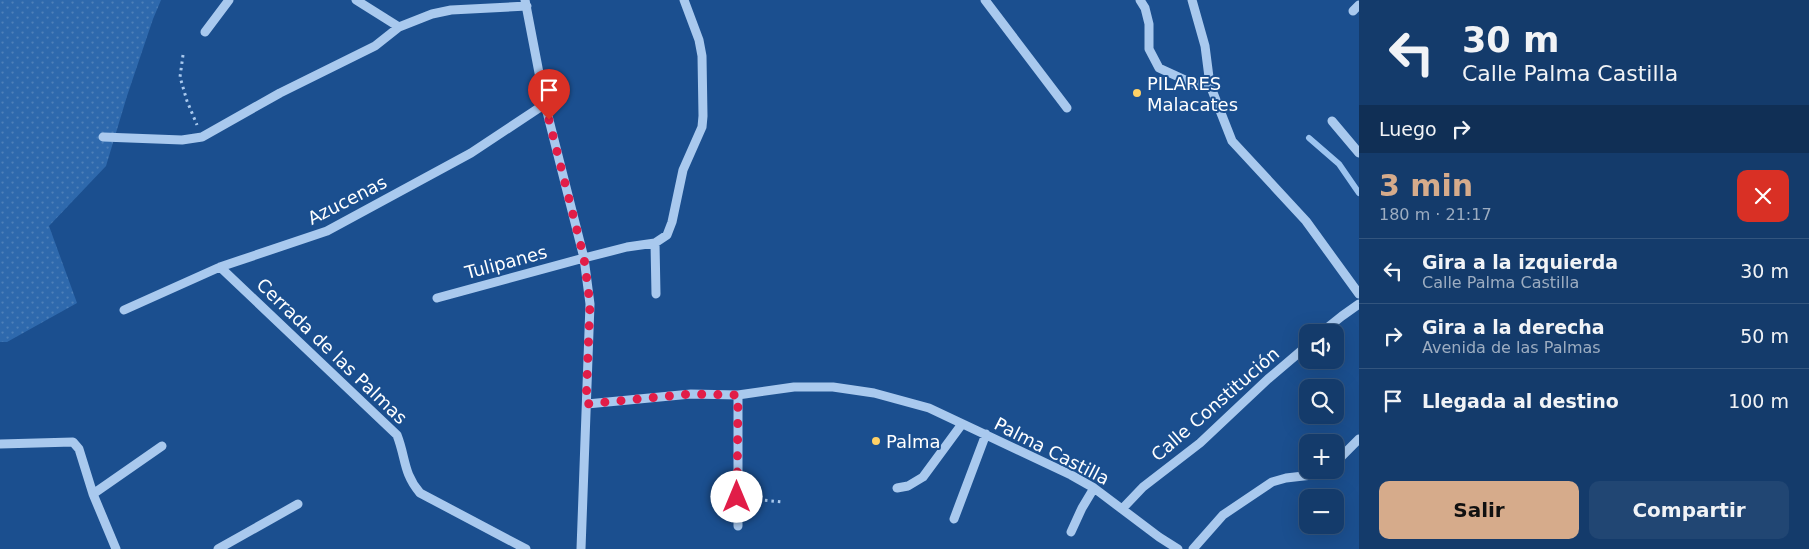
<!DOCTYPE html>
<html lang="es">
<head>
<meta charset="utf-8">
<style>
	:root { --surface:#143b6b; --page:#214673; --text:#f1f3f6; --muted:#9dadc1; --line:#33557e; --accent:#d6ab8b }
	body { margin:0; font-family:"DejaVu Sans",sans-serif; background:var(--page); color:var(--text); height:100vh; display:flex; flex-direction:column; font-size:19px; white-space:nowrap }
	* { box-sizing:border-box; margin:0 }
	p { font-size:16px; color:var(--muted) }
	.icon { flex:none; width:28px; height:28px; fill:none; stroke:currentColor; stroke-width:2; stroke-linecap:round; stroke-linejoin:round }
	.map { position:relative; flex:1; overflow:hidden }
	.drawer { display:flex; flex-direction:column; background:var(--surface); width:450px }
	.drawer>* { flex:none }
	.guide { background:#143b6b; color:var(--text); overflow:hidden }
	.fabs { position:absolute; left:1299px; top:324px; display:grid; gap:10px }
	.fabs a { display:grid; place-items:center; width:45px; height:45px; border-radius:10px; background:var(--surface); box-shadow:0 5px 20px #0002,0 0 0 1px var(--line); font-size:25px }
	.pin { position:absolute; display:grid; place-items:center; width:42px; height:42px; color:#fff; margin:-51px -21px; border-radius:50% 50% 50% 0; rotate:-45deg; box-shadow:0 0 5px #0007 }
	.pin .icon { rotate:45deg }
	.me { position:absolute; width:55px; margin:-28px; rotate:0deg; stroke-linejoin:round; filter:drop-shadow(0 0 4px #0008) }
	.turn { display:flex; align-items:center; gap:18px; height:105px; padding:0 20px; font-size:22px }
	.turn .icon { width:65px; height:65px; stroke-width:2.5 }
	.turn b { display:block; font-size:35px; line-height:42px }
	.then { display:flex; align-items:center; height:48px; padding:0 20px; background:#0003; gap:10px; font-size:19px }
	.round { display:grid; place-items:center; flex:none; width:52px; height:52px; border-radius:10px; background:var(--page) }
	.headline { display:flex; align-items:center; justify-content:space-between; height:85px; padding:0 20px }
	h1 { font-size:30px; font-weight:600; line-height:38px; color:var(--accent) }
	.primary-button { display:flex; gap:10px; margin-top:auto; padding:10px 20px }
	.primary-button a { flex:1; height:58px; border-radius:10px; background:var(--accent); color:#111; font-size:20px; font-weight:600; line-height:58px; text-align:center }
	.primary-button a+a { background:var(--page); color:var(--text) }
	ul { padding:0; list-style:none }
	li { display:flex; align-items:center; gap:15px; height:65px; padding:0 20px; border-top:1px solid var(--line) }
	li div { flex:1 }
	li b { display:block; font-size:19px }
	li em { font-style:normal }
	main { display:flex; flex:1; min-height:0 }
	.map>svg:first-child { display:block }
	.grass { fill:url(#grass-dots) }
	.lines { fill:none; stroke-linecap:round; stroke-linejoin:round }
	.stream { stroke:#9cc4f0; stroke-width:6 }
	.path { stroke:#a9c9ee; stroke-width:3; stroke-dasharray:2.5 4; stroke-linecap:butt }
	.minor { stroke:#a9c9ee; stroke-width:9 }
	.route { stroke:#e11d48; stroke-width:9; stroke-dasharray:0 16.2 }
	.poi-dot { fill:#ffd166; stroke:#1b4f8f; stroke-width:2 }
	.labels { text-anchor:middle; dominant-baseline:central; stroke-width:4; stroke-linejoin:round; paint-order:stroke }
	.poi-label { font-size:18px; fill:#fff; stroke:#1b4f8f; text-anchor:start }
	.street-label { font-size:18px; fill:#fff; stroke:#1b4f8f }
</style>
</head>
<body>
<main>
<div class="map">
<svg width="1359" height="549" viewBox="0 0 1359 549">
	<defs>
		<pattern id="grass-dots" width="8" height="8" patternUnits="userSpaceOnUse" patternTransform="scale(1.25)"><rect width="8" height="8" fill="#2e69ad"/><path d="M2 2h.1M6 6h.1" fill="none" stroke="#4d80b9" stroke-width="1.8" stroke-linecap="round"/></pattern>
	</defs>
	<rect width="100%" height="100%" fill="#1b4f8f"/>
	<path class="grass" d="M0,0H161L153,19L127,96L106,166L49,226L77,303L7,342H0Z"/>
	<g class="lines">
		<path class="stream" d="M1309,138L1339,164L1359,193"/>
		<path class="path" d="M183,55L180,77L187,101L197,125
			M752,499L782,502"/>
		<path class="minor" d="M356,0L399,27
			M525,0L545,104L584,258L590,304L581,549
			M985,0L1067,108
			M1140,0L1145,8L1149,24V49L1159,68L1194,84L1210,85
			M1192,0L1205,46L1210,85L1232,141L1306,221L1359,294
			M1353,11L1359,5
			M205,32L229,0
			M1332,121L1359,153
			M103,137L182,140L202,137L280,93L375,46L399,27L432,14L451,10L527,6
			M655,243L656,294
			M220,267L397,435C406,458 403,473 420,493L526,549
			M437,298L584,258L627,247L655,243L667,235L672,222L683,170L702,127L703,116L702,56L699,40L684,0
			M124,310L220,267L327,231L471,153L545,104
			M1322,332L1342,316L1359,304
			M738,395V526
			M587,404L691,394L738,395L794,387H833L874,393L929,408L1071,475L1094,488L1159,537L1178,549
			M0,444L73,442L79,449L93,494L116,549
			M1335,463L1359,439
			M897,488L908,486L923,477L962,424
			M93,494L162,446
			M1122,509L1143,487L1200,443L1268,379L1308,345
			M954,519L986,434
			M1071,532L1082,508L1094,488
			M218,549L298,504
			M1193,549L1223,515L1272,482L1286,478L1321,474L1328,470"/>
	</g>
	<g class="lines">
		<path class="route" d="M549,120L584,258L590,304L586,404L690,394L738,395L737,497"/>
	</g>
	<g class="poi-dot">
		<circle cx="1137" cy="93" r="5"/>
		<circle cx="876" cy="441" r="5"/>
	</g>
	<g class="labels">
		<g class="poi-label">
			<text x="1147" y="83">PILARES<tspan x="1147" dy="21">Malacates</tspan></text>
			<text x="886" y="441">Palma</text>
		</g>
		<g class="street-label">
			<text transform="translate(347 200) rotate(-27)">Azucenas</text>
			<text transform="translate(506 262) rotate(-15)">Tulipanes</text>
			<text transform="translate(332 351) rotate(44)">Cerrada de las Palmas</text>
			<text transform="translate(1215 404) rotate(-41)">Calle Constitución</text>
			<text transform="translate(1052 451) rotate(27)">Palma Castilla</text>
		</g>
	</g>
</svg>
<div class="fabs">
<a><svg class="icon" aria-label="sound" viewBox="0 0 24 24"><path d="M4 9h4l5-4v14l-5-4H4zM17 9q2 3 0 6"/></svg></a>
<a><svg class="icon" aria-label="search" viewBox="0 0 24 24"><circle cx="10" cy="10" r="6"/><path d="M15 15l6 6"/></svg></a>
<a>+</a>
<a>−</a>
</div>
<div class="pin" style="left:549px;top:120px;background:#d93025"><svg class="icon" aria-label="arrive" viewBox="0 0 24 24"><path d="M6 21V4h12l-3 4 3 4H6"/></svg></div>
<svg class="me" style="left:737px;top:497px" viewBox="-20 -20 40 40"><circle r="19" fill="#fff"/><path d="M0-13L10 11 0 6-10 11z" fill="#e11d48"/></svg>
</div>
<section class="drawer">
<div class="guide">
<div class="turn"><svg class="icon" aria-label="left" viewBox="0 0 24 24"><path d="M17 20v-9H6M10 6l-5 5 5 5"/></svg><div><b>30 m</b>Calle Palma Castilla</div></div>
<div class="then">Luego<svg class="icon" aria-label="right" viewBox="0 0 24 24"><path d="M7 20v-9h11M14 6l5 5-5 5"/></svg></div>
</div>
<div class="headline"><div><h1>3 min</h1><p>180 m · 21:17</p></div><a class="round" style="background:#d93025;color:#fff"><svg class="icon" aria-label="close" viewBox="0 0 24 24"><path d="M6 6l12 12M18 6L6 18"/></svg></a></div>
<ul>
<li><svg class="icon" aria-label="left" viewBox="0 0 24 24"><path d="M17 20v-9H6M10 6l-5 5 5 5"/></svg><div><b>Gira a la izquierda</b><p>Calle Palma Castilla</p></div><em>30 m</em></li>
<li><svg class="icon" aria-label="right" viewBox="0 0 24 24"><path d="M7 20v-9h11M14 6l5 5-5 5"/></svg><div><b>Gira a la derecha</b><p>Avenida de las Palmas</p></div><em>50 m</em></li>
<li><svg class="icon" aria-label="arrive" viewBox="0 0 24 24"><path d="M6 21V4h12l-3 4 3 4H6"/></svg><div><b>Llegada al destino</b></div><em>100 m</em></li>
</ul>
<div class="primary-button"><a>Salir</a><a>Compartir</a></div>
</section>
</main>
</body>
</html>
